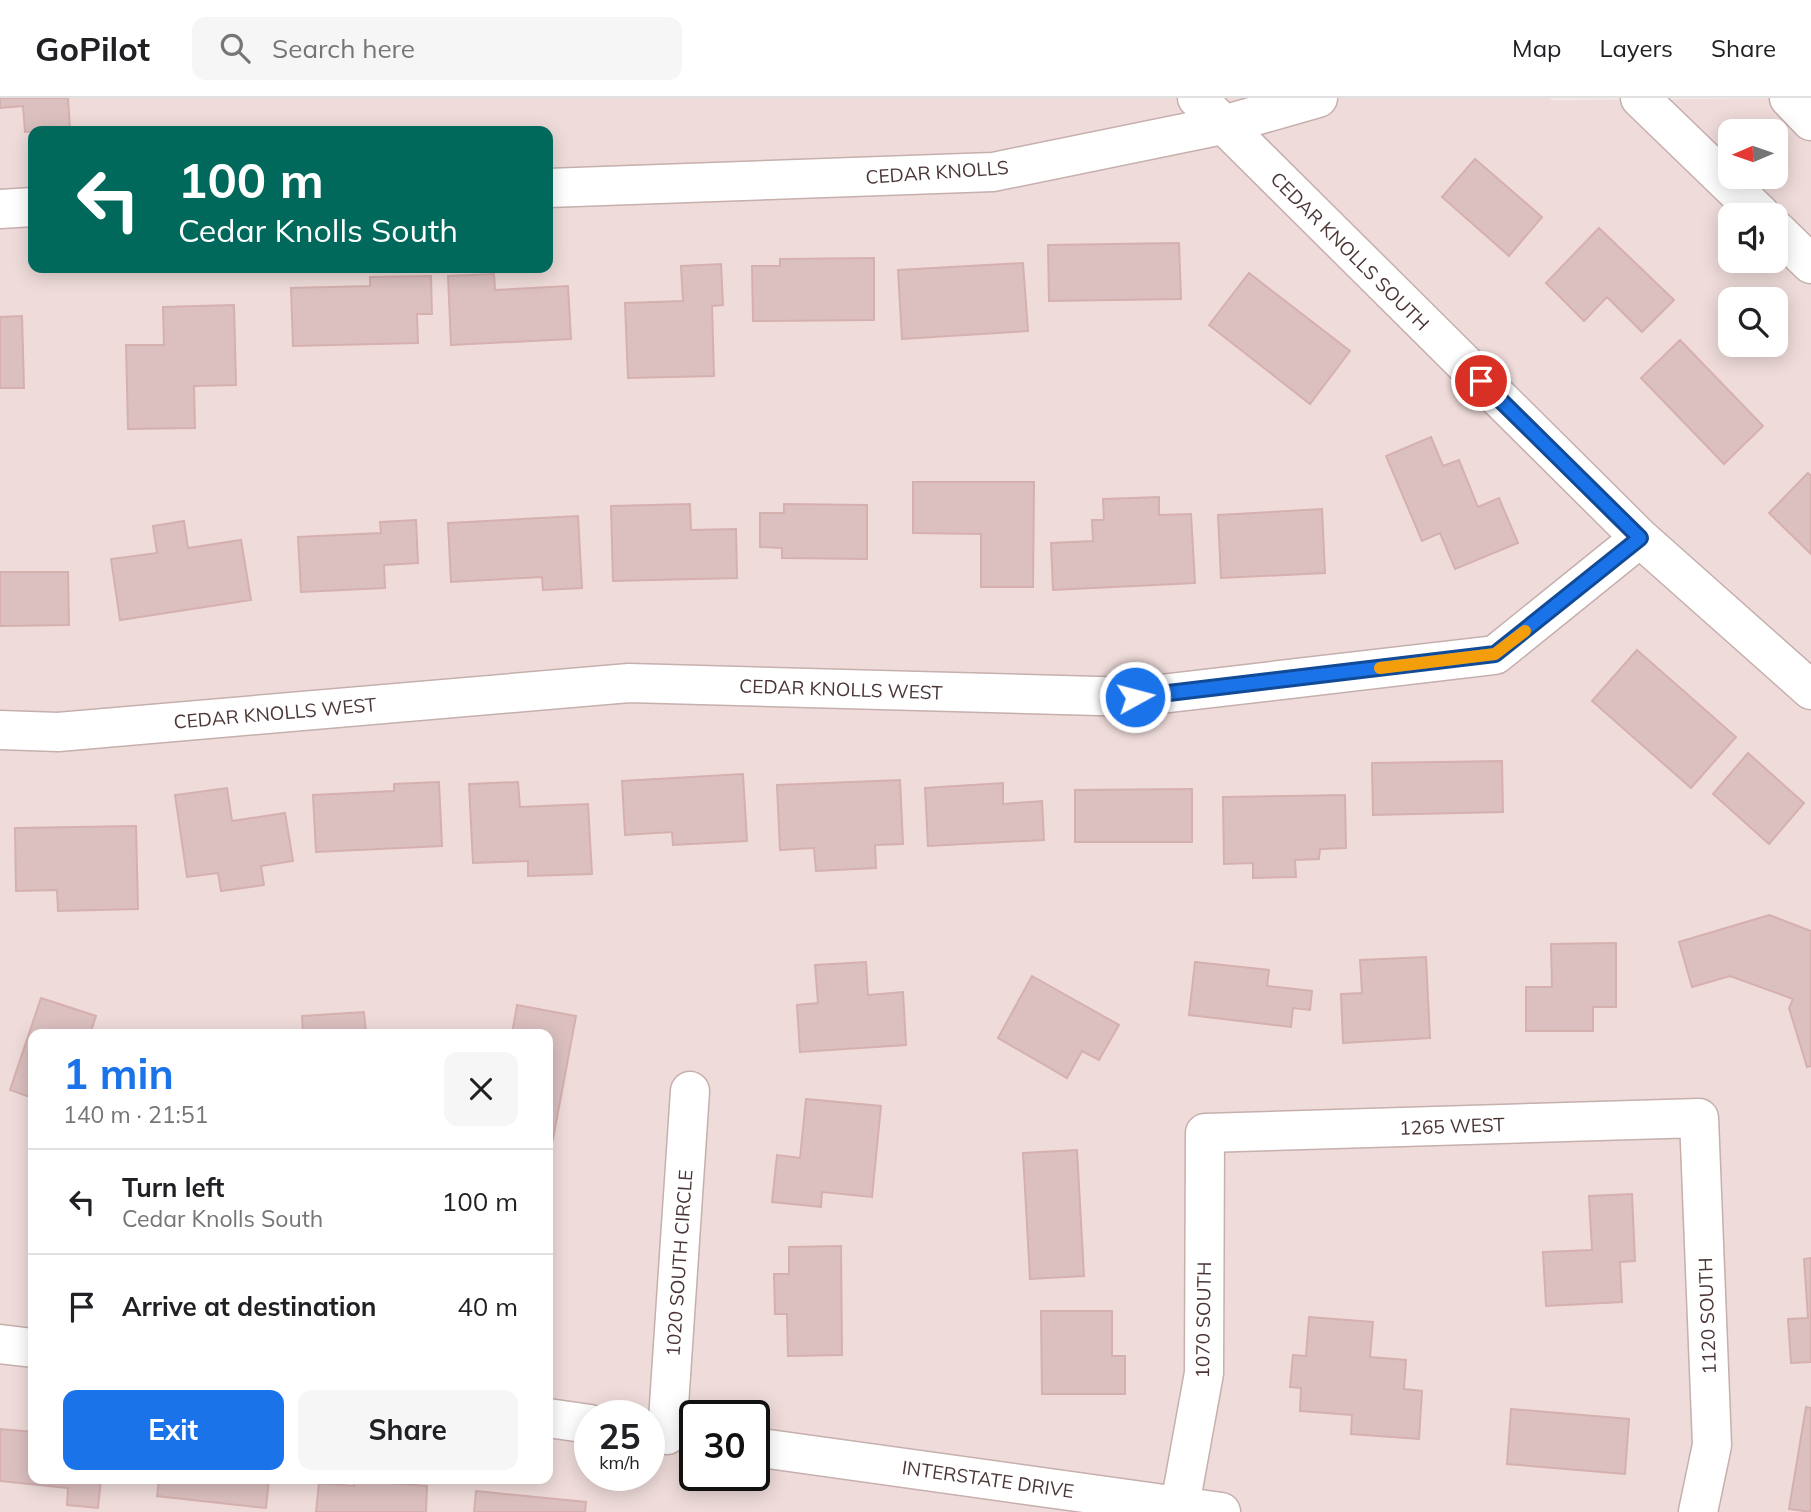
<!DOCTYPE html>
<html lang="en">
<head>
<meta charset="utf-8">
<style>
	:root { --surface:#fff; --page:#f6f6f6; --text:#202124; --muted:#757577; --line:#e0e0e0; --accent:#1a73e8 }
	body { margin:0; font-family:Mulish,sans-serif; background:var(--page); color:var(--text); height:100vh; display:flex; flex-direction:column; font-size:26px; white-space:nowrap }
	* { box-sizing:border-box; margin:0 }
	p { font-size:23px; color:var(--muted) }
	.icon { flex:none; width:38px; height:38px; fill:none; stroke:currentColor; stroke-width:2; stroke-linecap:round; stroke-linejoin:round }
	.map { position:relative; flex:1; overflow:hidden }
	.side { position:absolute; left:28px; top:931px; width:525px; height:455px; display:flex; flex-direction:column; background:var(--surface); border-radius:14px; box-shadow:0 4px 18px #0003 }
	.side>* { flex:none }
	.guide { position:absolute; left:28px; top:28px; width:525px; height:147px; border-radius:14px; box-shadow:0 4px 18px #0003; background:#00695c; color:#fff; overflow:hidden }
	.needle { width:46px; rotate:268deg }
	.fabs { position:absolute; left:1718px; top:21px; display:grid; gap:14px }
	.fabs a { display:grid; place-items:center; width:70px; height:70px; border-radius:14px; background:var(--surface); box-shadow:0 4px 18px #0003; font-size:35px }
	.speed { position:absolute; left:574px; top:1302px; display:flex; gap:14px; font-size:35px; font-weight:700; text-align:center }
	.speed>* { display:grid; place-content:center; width:91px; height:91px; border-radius:50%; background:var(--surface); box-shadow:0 4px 18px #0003; line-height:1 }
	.speed small { font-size:18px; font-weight:400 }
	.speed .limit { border:4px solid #111; border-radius:10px; background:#fff; color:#111 }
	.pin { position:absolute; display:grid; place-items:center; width:60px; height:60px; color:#fff; margin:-30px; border:4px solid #fff; border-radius:50%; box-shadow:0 2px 7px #0007 }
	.me { position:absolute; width:77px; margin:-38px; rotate:83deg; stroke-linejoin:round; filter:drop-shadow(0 0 5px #0008) }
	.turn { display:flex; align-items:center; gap:24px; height:147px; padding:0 35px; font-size:32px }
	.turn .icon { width:91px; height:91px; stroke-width:2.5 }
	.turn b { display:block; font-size:49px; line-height:60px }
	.round { display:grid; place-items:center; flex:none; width:74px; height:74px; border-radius:14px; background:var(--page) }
	.headline { display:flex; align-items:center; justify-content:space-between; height:119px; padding:0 35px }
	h1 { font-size:42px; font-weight:700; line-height:52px; color:var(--accent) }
	.cta { display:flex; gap:14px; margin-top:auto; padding:14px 35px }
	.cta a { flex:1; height:80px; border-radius:14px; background:var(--accent); color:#fff; font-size:28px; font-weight:700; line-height:80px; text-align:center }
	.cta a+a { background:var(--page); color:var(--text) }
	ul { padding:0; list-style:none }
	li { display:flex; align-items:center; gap:21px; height:105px; padding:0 35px; border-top:2px solid var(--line) }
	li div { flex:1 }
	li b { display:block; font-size:26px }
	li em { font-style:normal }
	header { display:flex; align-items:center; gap:42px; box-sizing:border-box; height:98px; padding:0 35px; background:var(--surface); border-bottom:2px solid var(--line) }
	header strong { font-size:33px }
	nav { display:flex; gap:38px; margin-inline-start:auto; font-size:24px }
	.search { width:490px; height:63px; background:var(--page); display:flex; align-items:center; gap:18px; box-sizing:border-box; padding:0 24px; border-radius:14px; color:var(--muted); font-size:26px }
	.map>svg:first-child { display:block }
	.residential { fill:#efdcda; fill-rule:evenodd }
	.building { fill:#dcc0c0; stroke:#d5b0af; stroke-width:2 }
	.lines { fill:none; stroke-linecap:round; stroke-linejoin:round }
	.minor-casing { stroke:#c6afad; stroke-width:41 }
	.minor { stroke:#fff; stroke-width:38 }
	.route-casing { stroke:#114b97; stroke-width:18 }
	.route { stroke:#1a73e8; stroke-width:12 }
	.slow { stroke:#f59e0b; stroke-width:12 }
	.labels { text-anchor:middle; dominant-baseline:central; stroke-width:5; stroke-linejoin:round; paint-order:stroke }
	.street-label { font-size:19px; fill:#4b3636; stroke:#fff }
</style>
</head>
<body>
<header>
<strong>GoPilot</strong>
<div class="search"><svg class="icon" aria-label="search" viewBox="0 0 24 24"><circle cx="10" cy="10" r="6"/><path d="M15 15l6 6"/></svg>Search here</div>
<nav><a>Map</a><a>Layers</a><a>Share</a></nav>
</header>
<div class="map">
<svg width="1811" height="1414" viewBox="0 0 1811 1414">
	<rect width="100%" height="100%" fill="#f6eae9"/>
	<path class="residential" d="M0,0H1550L1552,2L1811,0V1414H0ZM33,33H548V170H33ZM1731,33H1776V79H1731ZM1731,117H1776V163H1731ZM1731,201H1776V247H1731ZM33,936H548V1381H33ZM590,1318H649V1377H590ZM695,1318H754V1377H695Z"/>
	<path class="building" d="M0,0H68L70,31L25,34L23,8L0,10Z
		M1475,61L1542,119L1509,158L1442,99Z
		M1599,130L1674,202L1642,234L1607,199L1584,223L1546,185Z
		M1179,145L1181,201L1049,203L1048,147Z
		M874,160V222L753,223L752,168H780V161Z
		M1023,165L1028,233L902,241L898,172Z
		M721,166L723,207L712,208L714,278L628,280L625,205L683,203L681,168Z
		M1249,175L1350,253L1310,306L1209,227Z
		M494,176L495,192L568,188L571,241L451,247L448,178Z
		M431,178L432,216H417L418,245L293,248L291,190L370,188V179Z
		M234,207L236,287L194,288L195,330L128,331L126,247H164L163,209Z
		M22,218L24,290H0V219Z
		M1680,242L1763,328L1724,366L1641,280Z
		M1431,339L1443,368L1459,362L1478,409L1499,400L1518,445L1455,471L1440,435L1422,443L1386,358Z
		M1808,375L1811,378V456L1769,415Z
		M913,384H1034L1033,489H981V436L913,435Z
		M1159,399V417L1191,416L1195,485L1053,492L1051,445L1093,443L1092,422H1104L1103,401Z
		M690,406L691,432L736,431L737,480L613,483L611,408Z
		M784,406L867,407V461L782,460V450L760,449V415H784Z
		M1322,411L1325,475L1221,480L1218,417Z
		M578,418L582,490L543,492L542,479L451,484L448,425Z
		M416,422L418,465L384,467L385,490L301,494L298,439L381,435L380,424Z
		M184,423L188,450L241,442L251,502L120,522L111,461L157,455L153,428Z
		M0,474H68L69,527L0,528Z
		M1637,552L1736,639L1691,690L1592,603Z
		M1748,655L1804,705L1769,746L1713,696Z
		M1502,663L1503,714L1373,717L1372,665Z
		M743,676L747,743L673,747L672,734L625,737L622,683Z
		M900,682L903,746L875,747L876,770L816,773L814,750L780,752L777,687Z
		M439,684L442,748L316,754L313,697L394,693V686Z
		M518,684L520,709L588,706L592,776L528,778V763L473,765L469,686Z
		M1003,685V706L1042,703L1044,742L928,748L925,690Z
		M227,690L232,723L285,715L293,763L261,768L264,787L221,793L218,775L187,779L175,697Z
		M1192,691V744H1075V692Z
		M1345,697L1346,750L1320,751L1319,761L1295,762L1296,779L1253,780V765L1224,766L1223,699Z
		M136,728L138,811L58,813L57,792L16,793L15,730Z
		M1769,817L1811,833V968L1807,969L1789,910L1793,901L1730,878L1692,889L1679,844Z
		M1616,845V909H1593V933H1526V889H1552L1551,846Z
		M1426,859L1430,940L1343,945L1341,896L1362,895L1360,862Z
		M866,864L868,897L903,894L906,947L800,954L797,907L818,905L815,867Z
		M1195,864L1269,872L1267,888L1312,893L1310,912L1293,910L1291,929L1189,917Z
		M1032,878L1119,927L1099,962L1082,953L1067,980L998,940Z
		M41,900L96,918L90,936H33V1000L10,992Z
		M517,907L576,918L553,1041L548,1040V936H512Z
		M364,914L366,936H303L302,918Z
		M806,1001L881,1008L872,1099L822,1094L821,1109L772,1104L777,1057L800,1060Z
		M1077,1052L1084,1178L1030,1181L1023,1055Z
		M1632,1096L1635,1163L1620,1164L1622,1204L1546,1208L1543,1154L1592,1152L1589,1098Z
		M841,1148L842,1257L788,1258L787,1216H775L774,1176H789V1149Z
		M1811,1160V1264L1791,1265L1788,1221L1808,1220L1804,1161Z
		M1041,1213H1112V1258H1125V1296H1042Z
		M1309,1219L1373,1224L1370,1259L1406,1262L1404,1291L1422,1293L1419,1341L1351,1336L1352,1317L1300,1313L1301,1290L1290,1289L1293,1257L1306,1258Z
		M1806,1309L1811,1310V1414L1789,1411Z
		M1511,1311L1629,1321L1625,1376L1507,1366Z
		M0,1331L33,1334V1381H101L98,1410L67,1407L68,1390L0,1383Z
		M159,1381H269L266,1410L157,1398Z
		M354,1382L427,1388L426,1414H316L319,1385L354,1388Z
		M476,1393L586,1404L585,1414H474Z"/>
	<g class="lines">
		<g class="minor-casing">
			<path id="minor" d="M1197,0L1640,440L1811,592
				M1640,0L1761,117
				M1789,0L1811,23
				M548,90L993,74L1223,27L1318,0
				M0,111L33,109
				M1776,132L1811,166
				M0,632L58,634L629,585L1135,599L1495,557L1640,440
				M0,1246L33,1250
				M548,1320L590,1326
				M667,1337L690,993
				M754,1349L1221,1414
				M1180,1407L1204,1275L1205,1035L1699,1020L1712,1347L1698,1414"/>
		</g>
		<use href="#minor" class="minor"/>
	</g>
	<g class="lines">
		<g class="route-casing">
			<path id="route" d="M1135,599L1495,556L1640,440L1481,283"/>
		</g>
		<use href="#route" class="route"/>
		<path class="slow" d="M1380,570L1495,556L1525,533"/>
	</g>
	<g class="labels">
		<g class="street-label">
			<text transform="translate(937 74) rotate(-4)">CEDAR KNOLLS</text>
			<text transform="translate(1350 153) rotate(45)">CEDAR KNOLLS SOUTH</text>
			<text transform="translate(841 591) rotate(2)">CEDAR KNOLLS WEST</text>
			<text transform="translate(275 615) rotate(-5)">CEDAR KNOLLS WEST</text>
			<text transform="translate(1452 1028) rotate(-2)">1265 WEST</text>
			<text transform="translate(679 1165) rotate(-86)">1020 SOUTH CIRCLE</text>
			<text transform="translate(1707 1218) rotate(-92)">1120 SOUTH</text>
			<text transform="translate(1203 1222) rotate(-89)">1070 SOUTH</text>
			<text transform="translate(988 1381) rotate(8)">INTERSTATE DRIVE</text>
		</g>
	</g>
</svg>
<div class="fabs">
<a><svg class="needle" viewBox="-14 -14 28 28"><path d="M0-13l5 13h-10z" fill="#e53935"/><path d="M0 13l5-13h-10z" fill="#757577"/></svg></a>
<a><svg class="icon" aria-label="sound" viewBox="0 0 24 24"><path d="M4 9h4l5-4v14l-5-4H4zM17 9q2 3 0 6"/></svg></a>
<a><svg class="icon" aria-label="search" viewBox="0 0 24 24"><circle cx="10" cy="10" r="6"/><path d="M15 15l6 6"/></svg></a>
</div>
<div class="speed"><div>25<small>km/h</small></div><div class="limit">30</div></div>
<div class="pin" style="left:1481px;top:283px;background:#d93025"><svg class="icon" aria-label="arrive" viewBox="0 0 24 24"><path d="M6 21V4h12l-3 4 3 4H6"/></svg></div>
<svg class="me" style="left:1135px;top:599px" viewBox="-20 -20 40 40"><circle r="17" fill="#1a73e8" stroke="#fff" stroke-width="3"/><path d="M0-11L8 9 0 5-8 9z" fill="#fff"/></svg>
<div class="guide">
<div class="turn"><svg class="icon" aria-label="left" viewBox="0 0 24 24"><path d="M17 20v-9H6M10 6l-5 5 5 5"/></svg><div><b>100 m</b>Cedar Knolls South</div></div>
</div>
<section class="side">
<div class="headline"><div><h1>1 min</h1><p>140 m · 21:51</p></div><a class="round"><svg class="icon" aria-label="close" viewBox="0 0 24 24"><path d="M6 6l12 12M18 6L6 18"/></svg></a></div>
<ul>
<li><svg class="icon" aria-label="left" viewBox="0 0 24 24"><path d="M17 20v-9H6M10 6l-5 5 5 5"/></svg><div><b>Turn left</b><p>Cedar Knolls South</p></div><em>100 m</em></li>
<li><svg class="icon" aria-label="arrive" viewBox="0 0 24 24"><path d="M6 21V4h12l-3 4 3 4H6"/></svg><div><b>Arrive at destination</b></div><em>40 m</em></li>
</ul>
<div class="cta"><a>Exit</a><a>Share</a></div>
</section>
</div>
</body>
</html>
